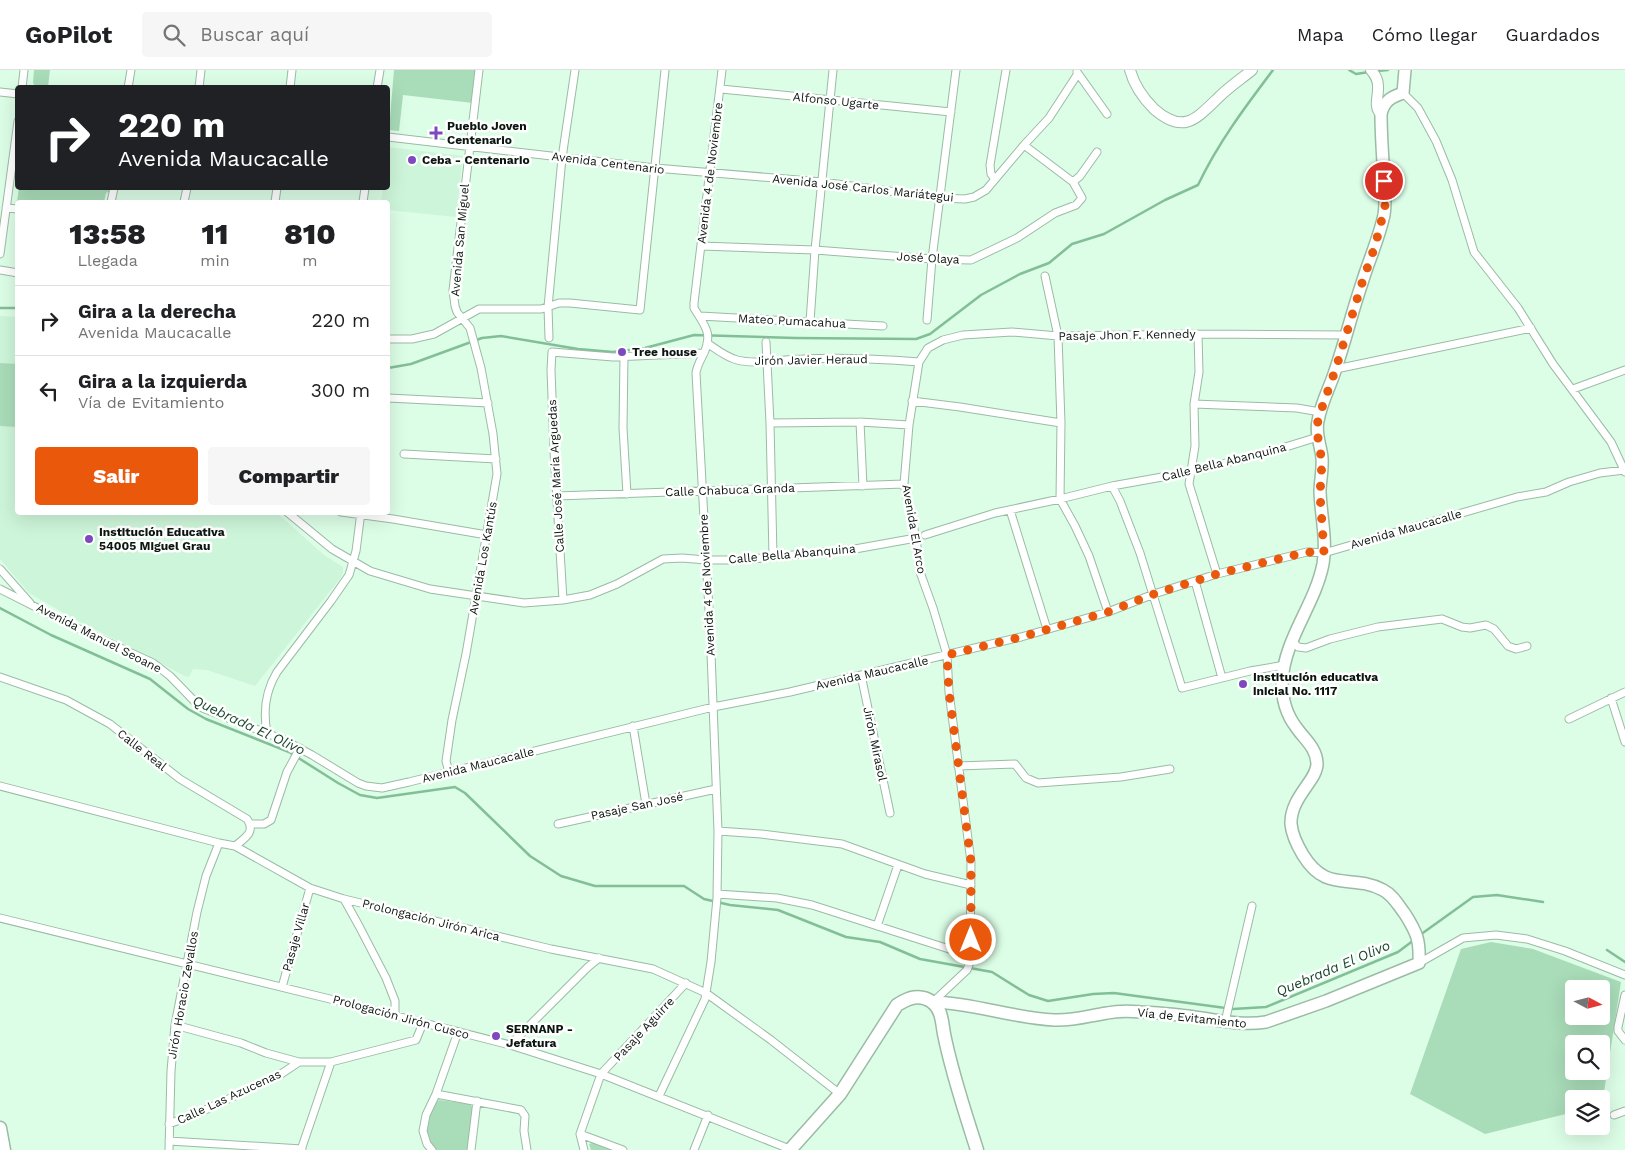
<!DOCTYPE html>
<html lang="es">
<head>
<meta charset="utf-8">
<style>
	:root { --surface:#fff; --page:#f6f6f6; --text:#202124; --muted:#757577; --line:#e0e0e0; --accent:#ea580c }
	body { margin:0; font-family:"Work Sans",sans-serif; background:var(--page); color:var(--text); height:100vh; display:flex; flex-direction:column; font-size:19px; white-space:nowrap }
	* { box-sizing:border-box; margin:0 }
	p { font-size:16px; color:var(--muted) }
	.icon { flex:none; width:28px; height:28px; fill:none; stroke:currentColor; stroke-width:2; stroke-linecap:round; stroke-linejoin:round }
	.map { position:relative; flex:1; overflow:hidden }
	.drawer { position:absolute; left:15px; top:130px; width:375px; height:315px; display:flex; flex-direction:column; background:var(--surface); border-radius:5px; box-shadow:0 5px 20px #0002 }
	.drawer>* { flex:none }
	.guide { position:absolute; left:15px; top:15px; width:375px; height:105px; border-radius:5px; box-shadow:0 5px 20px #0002; background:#202124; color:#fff; overflow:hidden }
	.needle { width:32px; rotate:97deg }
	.controls { position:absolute; left:1565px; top:910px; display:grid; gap:10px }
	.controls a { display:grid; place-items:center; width:45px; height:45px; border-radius:5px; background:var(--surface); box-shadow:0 5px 20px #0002; font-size:25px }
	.pin { position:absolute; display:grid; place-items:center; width:42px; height:42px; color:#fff; margin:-21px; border:2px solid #fff; border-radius:50%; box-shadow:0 1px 5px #0007 }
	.me { position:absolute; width:55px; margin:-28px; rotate:0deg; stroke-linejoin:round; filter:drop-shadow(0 0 4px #0008) }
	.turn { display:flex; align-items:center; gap:18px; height:105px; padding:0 20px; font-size:22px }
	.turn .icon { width:65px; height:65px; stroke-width:2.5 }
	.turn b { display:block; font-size:35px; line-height:42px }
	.eta { display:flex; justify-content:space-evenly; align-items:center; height:85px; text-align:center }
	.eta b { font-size:30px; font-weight:800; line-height:35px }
	.button { display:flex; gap:10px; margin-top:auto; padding:10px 20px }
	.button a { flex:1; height:58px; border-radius:5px; background:var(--accent); color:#fff; font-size:20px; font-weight:800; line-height:58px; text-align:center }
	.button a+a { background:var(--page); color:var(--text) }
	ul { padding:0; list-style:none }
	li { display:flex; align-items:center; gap:15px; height:70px; padding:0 20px; border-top:1px solid var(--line) }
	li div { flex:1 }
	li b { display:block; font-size:19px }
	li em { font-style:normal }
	header { display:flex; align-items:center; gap:30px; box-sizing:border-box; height:70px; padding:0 25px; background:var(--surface); border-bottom:1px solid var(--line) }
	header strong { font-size:24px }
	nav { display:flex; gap:28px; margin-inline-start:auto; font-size:18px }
	.search { width:350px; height:45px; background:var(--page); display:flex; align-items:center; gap:12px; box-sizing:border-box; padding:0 18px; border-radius:5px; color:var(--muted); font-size:19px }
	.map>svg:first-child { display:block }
	.built { fill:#cdf5d9 }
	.green { fill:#a9dcb9; fill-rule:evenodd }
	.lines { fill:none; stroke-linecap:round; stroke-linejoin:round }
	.stream { stroke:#82bf97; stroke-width:2.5 }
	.street-casing { stroke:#9bbba5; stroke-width:9 }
	.secondary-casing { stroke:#9bbba5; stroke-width:12 }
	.primary-casing { stroke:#9bbba5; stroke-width:14 }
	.highway-casing { stroke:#9bbba5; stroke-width:15 }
	.street { stroke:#fff; stroke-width:7 }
	.secondary { stroke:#fff; stroke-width:10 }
	.primary { stroke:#fff; stroke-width:11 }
	.highway { stroke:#fff; stroke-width:12 }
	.route { stroke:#ea580c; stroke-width:9; stroke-dasharray:0 16.2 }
	.poi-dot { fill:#7e48bf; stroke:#fff; stroke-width:2 }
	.labels { text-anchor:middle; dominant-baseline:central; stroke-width:5; stroke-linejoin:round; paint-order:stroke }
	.street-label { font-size:12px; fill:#0a160e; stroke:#fff }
	.poi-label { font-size:12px; font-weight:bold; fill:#0a160e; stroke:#fff; text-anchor:start }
	.water-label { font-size:14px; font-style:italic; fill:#16452a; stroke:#fff }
</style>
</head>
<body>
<header>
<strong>GoPilot</strong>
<div class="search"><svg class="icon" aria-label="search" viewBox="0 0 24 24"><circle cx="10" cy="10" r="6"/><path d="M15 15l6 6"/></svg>Buscar aquí</div>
<nav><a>Mapa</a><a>Cómo llegar</a><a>Guardados</a></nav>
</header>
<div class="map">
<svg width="1625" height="1080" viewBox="0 0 1625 1080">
	<rect width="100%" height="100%" fill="#dcfde6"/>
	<path class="built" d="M388,77L463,86L456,147L388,140V132H381L383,118H388Z
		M0,246L17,247L18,442L277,443L324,485L343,497V503L339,510L255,616L207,600L193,599L189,607L185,606L71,547L29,523L0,489Z"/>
	<path class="green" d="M34,0H50L48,17L35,16L33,13Z
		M394,0H476L473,33L403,25L399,61L389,60Z
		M19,118H111V121L106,123L104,132H17Z
		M0,293L17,294V357L0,356Z
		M1491,872L1533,879L1621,912L1602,1035L1601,1029H1574V1042L1485,1064L1410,1024L1461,879ZM1574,919H1601V946H1574ZM1574,974H1601V1001H1574Z
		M439,1030L470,1034L474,1039L469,1080H437C424,1070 423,1057 430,1043C433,1038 434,1034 439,1030Z
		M595,1072L615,1080H591L589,1074Z"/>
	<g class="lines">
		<path class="stream" d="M1349,0L1356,4L1369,2
			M1377,1L1388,0
			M0,238H18
			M388,298L411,294L482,268L501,266L578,279L613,282L645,278L694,265L795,268L916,269L930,264L981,225L1020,204L1049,193L1072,174L1104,164L1165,130L1198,115C1218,73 1245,37 1273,0
			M0,538L51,565L150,609L188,639L206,649L289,682L338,713L360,725L377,728L455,717L465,723L530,786L561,806L595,816H684L704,829L730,835L778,840L846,867L880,872L920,889L992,902L1029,925L1048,931L1093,924L1114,923L1233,939L1266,937L1398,882L1414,870
			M1420,865L1473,827L1497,825L1543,832
			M1607,880L1625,892"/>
		<g class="street-casing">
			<path id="street" d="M1077,2L1107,44
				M22,18L24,0
				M128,18L131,0
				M199,18L201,0
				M290,18L292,0
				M377,18L380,0
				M721,19L951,42
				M0,22L18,24
				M1403,23L1418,38L1436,71L1452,110L1474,182L1518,238L1553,294L1611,372L1625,402
				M388,67L655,98L822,112L940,128L965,129L974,127L986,120L1024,75L1049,48L1077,5
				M1024,75L1073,112
				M995,109L991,104L990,95L1006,0
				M111,132L114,118
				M184,132L187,118
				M275,132L277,118
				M363,132L365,118
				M6,138L18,139
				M701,176L815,180L932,189L971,190L1017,168L1055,143L1076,135L1082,128L1073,112L1080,106L1097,82
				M0,184L18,51
				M0,200L18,203
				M1045,206L1058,266L1061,353L1060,429L1075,456L1089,486L1108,542
				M700,246L883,256
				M927,250L932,189L956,0
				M810,252L815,180L833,0
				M1198,264L1199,302L1194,334L1195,376L1189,414L1217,504
				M549,268L548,237L562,88L575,0
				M388,269H412L434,264L479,239H541L559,233H570L640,240L665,0
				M766,272L770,353L773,486
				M707,273C716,279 726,287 737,290C756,295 783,289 803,289C841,287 880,289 919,292
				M624,286L623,358L627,424
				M1336,299L1531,258
				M1573,319L1625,300
				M388,328L488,333
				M912,331L960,337L1061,353
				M1194,334L1297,338L1320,342
				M860,352L863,416
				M770,353L860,352L909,355
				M404,384L496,389
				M1112,416L1120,431L1140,483L1182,618L1250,601L1285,595
				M556,426L904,414
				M1010,440L1047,559
				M287,442L332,479L370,501L430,519L524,533L563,530L590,525L617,514L663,489L682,488L706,490H742L855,479L916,468
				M341,442L393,449L487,465
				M925,465L995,443L1060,429L1112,416L1190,402L1266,383L1318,367
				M0,499L30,533
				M1195,511L1222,608
				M0,519L77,558L153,593L170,606L200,637L284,670L312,685L358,713L366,716L382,718L409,712L713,637L790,622L1021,567L1108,542L1154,524L1217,504L1307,482L1324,483L1517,427L1546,422L1569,412L1600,403L1625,400
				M563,530L554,381L551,300L552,282L613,287L704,283
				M1292,571L1298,577L1306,578L1330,569L1378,557L1442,549L1462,557L1470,558L1486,555L1494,559L1508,576L1516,579L1527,576
				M861,605L890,743
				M0,607L66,630L110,654L180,709L247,749C256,762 245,768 235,776
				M1611,628L1625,672
				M1569,649L1625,622
				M633,656L646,734
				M267,663C263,641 265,622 277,602L331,531L349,505L356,481L361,442
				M958,696L1015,694L1026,708L1038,713L1121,707L1170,699
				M449,702L446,691L452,650L466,584L497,404L493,364L481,298L470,258L457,242L455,236L453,220L479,0
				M0,716L219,773L235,776L310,818L344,829L551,879L653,899L706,923L771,970L840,1024
				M251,754H264L271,750L287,702L300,678
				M558,754L716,719
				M718,761L761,764L842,774L925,804L971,815
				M717,824L777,828L812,835L971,886
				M344,829L359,856L386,908L395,931V946
				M0,848L334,930L510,975L601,1004L792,1080
				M877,856L898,795
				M1419,893L1463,868L1496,865L1527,869L1565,881L1625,905
				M282,917L310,818
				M1625,925L1618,957V961L1625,970
				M933,932L967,900L970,892L971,792L949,622L947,585L933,538L920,502L916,468L904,414L909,355L919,292L928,278L943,270L963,265L1012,262L1058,266L1198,264L1346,265
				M1225,952L1252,836
				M175,955L241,973L266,983L299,992
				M510,975L588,897L599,888
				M436,1024L521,1040L525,1046L524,1061L527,1080
				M659,1026L705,929L711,892L717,828L718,761L710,558L696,303C697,296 700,291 703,285C714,263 704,255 694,238V233L722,0
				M1614,1045L1625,1041
				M169,1054L201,1042L281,1004L299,992H331L416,970L423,953
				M580,1064L623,1080
				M169,1071L302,1079
				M169,1080L171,1001L175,955L197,842L206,806L219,773
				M301,1080L331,992
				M432,1080L427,1074L423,1061L426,1045L436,1024L458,962
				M471,1080L477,1031
				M584,1080L580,1064L601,1004L686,913
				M694,1080L708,1045"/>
		</g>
		<g class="secondary-casing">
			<path id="secondary" d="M1130,0C1134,15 1143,28 1154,39C1184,65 1196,49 1219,27C1229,17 1241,9 1252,0
				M1371,0C1375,5 1378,9 1378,16C1379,25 1373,37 1381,44"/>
		</g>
		<g class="primary-casing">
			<path id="primary" d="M933,932C974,933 1013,948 1054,950C1073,951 1088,946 1107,943C1117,941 1130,941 1141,942C1159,943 1177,944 1194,947C1219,950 1241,956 1266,952L1326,931L1419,893C1420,870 1417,863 1405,844C1398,835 1393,825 1383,820C1350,803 1327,824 1303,785C1297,775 1292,765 1291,754C1290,727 1318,710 1317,693C1316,677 1304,669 1296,657C1286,644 1282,628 1282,612C1284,569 1315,535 1323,494C1327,470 1321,446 1320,422C1320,411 1323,400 1322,388C1321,376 1315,363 1318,351C1321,333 1330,317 1335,301C1345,272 1352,242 1362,213C1369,190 1379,168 1384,145C1386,133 1385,122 1384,111C1383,89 1381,66 1381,44C1384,31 1391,27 1403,23L1405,0"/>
		</g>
		<g class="highway-casing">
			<path id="highway" d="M0,1058L4,1080
				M790,1080L840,1024L897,935C908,928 920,923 932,932C942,939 942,953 944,964C952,1004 965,1042 977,1080"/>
		</g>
		<use href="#street" class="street"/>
		<use href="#secondary" class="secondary"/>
		<use href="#primary" class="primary"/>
		<use href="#highway" class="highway"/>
	</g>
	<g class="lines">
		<path class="route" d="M971,870V792L949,622L947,585L1021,567L1108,542L1154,524L1217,504L1307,482L1324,483L1320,424L1322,392L1317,362L1318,349L1336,298L1362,213L1375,176L1385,137L1384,111"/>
	</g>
	<g class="poi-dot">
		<path d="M433.5 55.5h5v5h5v5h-5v5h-5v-5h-5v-5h5z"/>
		<circle cx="412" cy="90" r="5"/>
		<circle cx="622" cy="282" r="5"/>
		<circle cx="89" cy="469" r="5"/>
		<circle cx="1243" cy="614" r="5"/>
		<circle cx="496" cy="966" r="5"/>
	</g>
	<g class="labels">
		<g class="street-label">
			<text transform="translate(836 31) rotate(6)">Alfonso Ugarte</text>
			<text transform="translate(608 93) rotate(7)">Avenida Centenario</text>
			<text transform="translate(710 103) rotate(-83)">Avenida 4 de Noviembre</text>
			<text transform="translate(863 118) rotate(6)">Avenida José Carlos Mariátegui</text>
			<text transform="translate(460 170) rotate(-85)">Avenida San Miguel</text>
			<text transform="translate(928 188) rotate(3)">José Olaya</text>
			<text transform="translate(792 251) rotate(3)">Mateo Pumacahua</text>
			<text transform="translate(1127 265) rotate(-1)">Pasaje Jhon F. Kennedy</text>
			<text transform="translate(811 290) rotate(-1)">Jirón Javier Heraud</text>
			<text transform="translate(1224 392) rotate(-14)">Calle Bella Abanquina</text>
			<text transform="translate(556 406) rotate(-93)">Calle José María Arguedas</text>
			<text transform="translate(730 420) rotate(-2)">Calle Chabuca Granda</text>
			<text transform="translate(914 459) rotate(80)">Avenida El Arco</text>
			<text transform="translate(1406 459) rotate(-16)">Avenida Maucacalle</text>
			<text transform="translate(792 484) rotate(-5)">Calle Bella Abanquina</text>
			<text transform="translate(483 488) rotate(-80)">Avenida Los Kantús</text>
			<text transform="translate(707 515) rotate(-93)">Avenida 4 de Noviembre</text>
			<text transform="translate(99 568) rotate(27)">Avenida Manuel Seoane</text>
			<text transform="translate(872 603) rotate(-13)">Avenida Maucacalle</text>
			<text transform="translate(875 674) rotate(78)">Jirón Mirasol</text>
			<text transform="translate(142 680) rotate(38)">Calle Real</text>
			<text transform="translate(478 695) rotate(-14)">Avenida Maucacalle</text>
			<text transform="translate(637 736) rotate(-12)">Pasaje San José</text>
			<text transform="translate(431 850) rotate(14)">Prolongación Jirón Arica</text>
			<text transform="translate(296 867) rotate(-74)">Pasaje Villar</text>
			<text transform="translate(183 925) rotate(-80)">Jirón Horacio Zevallos</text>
			<text transform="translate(401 947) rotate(15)">Prologación Jirón Cusco</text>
			<text transform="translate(1192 948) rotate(6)">Vía de Evitamiento</text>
			<text transform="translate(644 959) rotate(-47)">Pasaje Aguirre</text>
			<text transform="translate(229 1027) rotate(-25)">Calle Las Azucenas</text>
		</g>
		<g class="poi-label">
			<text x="447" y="56">Pueblo Joven<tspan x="447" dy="14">Centenario</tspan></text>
			<text x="422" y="90">Ceba - Centenario</text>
			<text x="632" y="282">Tree house</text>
			<text x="99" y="462">Institución Educativa<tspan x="99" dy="14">54005 Miguel Grau</tspan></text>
			<text x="1253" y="607">Institución educativa<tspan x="1253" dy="14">inicial No. 1117</tspan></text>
			<text x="506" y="959">SERNANP -<tspan x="506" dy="14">Jefatura</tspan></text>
		</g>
		<g class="water-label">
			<text transform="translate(249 655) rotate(25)">Quebrada El Olivo</text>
			<text transform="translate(1333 898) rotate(-23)">Quebrada El Olivo</text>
		</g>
	</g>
</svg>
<div class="controls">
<a><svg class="needle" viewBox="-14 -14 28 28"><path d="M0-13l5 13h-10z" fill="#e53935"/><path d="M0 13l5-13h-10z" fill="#757577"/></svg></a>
<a><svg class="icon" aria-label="search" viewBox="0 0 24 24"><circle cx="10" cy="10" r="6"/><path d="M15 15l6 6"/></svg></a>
<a><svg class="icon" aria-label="layers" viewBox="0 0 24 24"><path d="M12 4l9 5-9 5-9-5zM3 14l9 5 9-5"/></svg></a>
</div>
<div class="pin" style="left:1384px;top:111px;background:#d93025"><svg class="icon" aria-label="arrive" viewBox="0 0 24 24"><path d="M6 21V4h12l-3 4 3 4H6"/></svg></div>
<svg class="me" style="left:971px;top:870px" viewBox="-20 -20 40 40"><circle r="17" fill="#ea580c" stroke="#fff" stroke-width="3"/><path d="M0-11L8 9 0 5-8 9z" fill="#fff"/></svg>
<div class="guide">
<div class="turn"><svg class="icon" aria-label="right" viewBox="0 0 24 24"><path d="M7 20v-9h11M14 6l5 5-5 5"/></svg><div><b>220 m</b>Avenida Maucacalle</div></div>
</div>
<section class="drawer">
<div class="eta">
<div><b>13:58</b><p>Llegada</p></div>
<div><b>11</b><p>min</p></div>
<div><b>810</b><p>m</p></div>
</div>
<ul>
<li><svg class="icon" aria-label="right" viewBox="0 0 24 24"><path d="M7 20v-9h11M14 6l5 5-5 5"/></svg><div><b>Gira a la derecha</b><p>Avenida Maucacalle</p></div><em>220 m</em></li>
<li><svg class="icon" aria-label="left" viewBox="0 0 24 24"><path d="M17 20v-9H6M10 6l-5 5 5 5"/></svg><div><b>Gira a la izquierda</b><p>Vía de Evitamiento</p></div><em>300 m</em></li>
</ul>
<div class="button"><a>Salir</a><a>Compartir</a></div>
</section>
</div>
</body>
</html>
